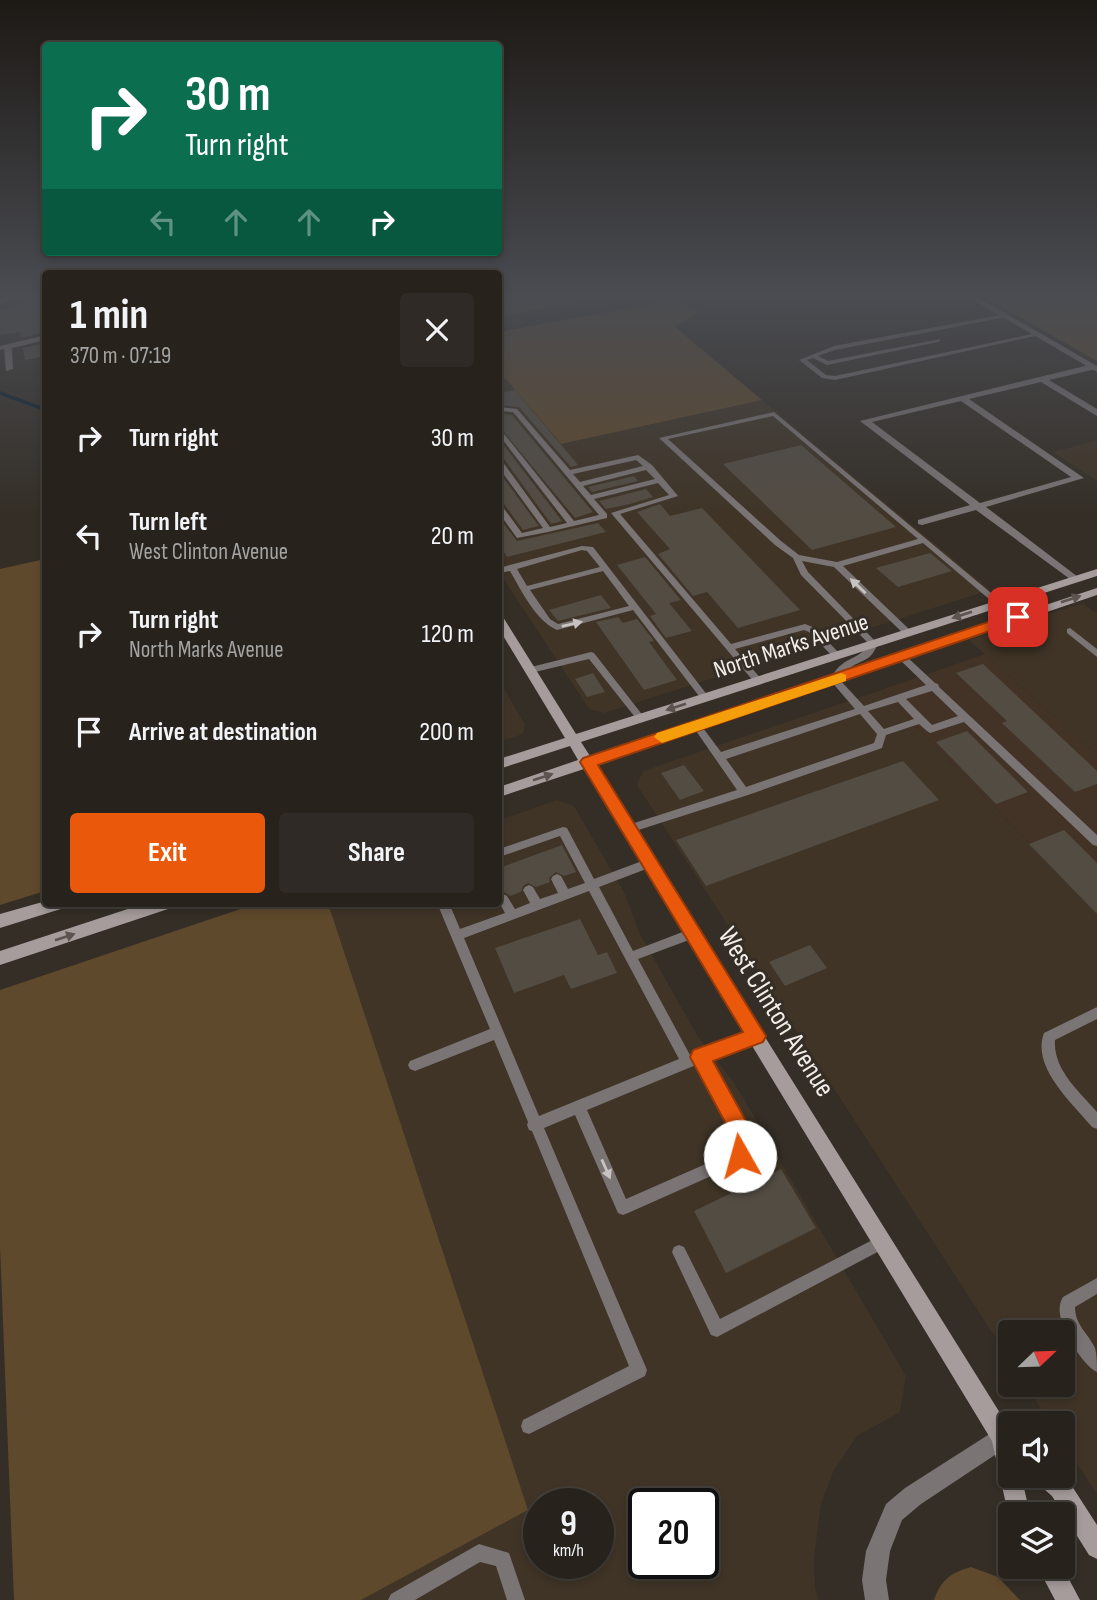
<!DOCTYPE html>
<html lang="en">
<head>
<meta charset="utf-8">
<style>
	:root { --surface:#27221c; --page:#2f2a25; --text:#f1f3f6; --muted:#a4a4a3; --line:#433f3b; --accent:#ea580c }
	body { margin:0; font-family:"Sofia Sans Condensed",sans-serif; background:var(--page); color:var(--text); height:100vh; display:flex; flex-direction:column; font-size:26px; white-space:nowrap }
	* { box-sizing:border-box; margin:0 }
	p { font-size:23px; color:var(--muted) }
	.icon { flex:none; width:38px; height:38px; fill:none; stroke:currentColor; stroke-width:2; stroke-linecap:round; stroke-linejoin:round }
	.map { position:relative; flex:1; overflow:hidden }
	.details { position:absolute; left:42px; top:270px; width:460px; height:637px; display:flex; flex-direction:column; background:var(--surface); border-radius:7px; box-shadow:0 4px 10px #0003,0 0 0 2px var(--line) }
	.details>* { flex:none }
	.hud { position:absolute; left:42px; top:42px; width:460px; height:214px; border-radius:7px; box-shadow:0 4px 10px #0003,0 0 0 2px var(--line); background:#0b6e4f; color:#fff; overflow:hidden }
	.needle { width:46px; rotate:67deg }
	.controls { position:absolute; left:998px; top:1320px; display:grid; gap:14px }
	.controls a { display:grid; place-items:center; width:77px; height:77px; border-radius:7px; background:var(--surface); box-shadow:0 4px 10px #0003,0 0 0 2px var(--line); font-size:35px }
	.speed { position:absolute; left:523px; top:1488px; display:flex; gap:14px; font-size:35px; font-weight:700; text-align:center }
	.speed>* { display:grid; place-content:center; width:91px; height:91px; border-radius:50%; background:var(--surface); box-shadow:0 4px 10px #0003,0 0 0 2px var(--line); line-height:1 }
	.speed small { font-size:18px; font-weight:400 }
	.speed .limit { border:4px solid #111; border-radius:10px; background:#fff; color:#111 }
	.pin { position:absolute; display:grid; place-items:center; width:60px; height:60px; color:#fff; margin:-30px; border-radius:14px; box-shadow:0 4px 10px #0006 }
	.me { position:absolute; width:77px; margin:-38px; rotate:353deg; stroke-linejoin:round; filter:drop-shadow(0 0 5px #0008) }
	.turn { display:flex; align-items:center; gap:24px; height:147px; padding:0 28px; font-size:32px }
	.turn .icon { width:91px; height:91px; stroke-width:2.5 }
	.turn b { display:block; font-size:49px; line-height:60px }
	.lanes { display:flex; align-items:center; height:66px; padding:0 28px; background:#0003; justify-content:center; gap:35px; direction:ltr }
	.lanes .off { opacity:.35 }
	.round { display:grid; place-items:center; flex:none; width:74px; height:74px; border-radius:7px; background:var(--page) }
	.overview { display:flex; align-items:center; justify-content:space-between; height:119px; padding:0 28px }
	h1 { font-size:42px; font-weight:700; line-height:52px }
	.action { display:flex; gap:14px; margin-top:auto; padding:14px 28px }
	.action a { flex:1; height:80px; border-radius:7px; background:var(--accent); color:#fff; font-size:28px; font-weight:700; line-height:80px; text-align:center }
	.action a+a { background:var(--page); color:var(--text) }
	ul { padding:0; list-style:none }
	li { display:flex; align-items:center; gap:21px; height:98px; padding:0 28px }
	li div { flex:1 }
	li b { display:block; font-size:26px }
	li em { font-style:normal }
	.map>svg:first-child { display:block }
	.built { fill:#3f3426; fill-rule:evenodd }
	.industrial { fill:#423326 }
	.green { fill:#5f492c }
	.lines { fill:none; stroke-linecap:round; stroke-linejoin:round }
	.stream { stroke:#031e2e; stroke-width:3.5 }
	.building { fill:#534c43 }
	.service { fill:#7b7475; fill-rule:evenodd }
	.minor { fill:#7b7475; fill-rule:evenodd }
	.tertiary { fill:#7b7475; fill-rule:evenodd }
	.secondary { fill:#a69c9c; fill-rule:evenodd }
	.oneway { fill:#c8c3c0 }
	.oneway2 { fill:#5c544f }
	.route { fill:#ea580c; stroke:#983908; stroke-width:2 }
	.slow { fill:#f59e0b }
	.labels { text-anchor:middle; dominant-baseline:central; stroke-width:6; stroke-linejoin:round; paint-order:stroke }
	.street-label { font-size:24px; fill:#f2ede8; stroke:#342e26 }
	.near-street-label { font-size:28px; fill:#f2ede8; stroke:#342e26 }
</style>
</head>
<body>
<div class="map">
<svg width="1097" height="1600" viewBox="0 0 1097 1600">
	<rect width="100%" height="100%" fill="#342e26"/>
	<path class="built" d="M506,379L561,444L762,400L990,590L604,713L589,709L499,572V381Z
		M1097,440V481L1053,452Z
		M1083,603L1094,612L1097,611V755L969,640Z
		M499,680L525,725L523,734L499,742Z
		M881,690L1097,913V1494L1062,1441V1423H1050L1025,1384H1062V1332H1010V1351L1006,1354L637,785L643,771Z
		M557,800L574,806L624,892L640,934L697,1035L735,1084L906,1376L900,1412L857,1436L834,1470L821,1504L814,1559L815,1588L819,1600H361L528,1510L328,903H499V820ZM539,1503H598V1563H539ZM644,1503H704V1563H644Z"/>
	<path class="industrial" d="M985,654L1097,755V913L881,690Z"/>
	<path class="green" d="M499,294H623L499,317Z
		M979,294H1097V361Z
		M674,300L699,312L675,327L762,400L561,444L506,379L499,381V332Z
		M45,559V891L0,905V569Z
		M258,903H328L528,1510L361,1600H14L0,1246V990Z
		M971,1567L998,1577L1020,1600H934C941,1580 950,1573 971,1567Z"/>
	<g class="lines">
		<path class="stream" d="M0,393L46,410"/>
	</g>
	<path class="building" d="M42,294H46V332L21,338L20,332L0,335V311L18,306Z
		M46,343V356L25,360L23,348Z
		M515,390L578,465L571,467L519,407L499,405V393Z
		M499,414L512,415L593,512L575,518L499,426Z
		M499,439L562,521L551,524L504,459L499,458Z
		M801,445L896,527L812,550L723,464Z
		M499,472L539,526L523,530L504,504L499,503Z
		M634,476L638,481L592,492L588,487Z
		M646,489L653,497L630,504L606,509L599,501Z
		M660,504L670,516L702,508L800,610L738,628L707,592L693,596L658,554L670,549L637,512Z
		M499,517L517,541L598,523L606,532L507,557L499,545Z
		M930,553L952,571L898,587L876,568Z
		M645,557L681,600L669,603L692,631L666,638L650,616L656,614L617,565Z
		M601,595L611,608L558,621L549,610Z
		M618,617L623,623L637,619L654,641L649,642L677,680L644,690L596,622Z
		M983,664L1097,771V784L1075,792L1002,723L1007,721L956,673Z
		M593,673L605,692L587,697L575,679Z
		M967,731L1028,792L996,804L936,742Z
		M903,761L939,800L706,886L676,840Z
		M684,765L704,791L680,800L661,773Z
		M1064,830L1097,863V914L1029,844Z
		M562,845L576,872L564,876L556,872L549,878L550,882L536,887L528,883L523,886L521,892L510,896L504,892L499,893V868Z
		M580,919L598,955L607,952L617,973L571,989L564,975L514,993L495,948Z
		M810,945L827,968L785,986L769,962Z
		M781,1169L816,1228L726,1273L694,1211Z"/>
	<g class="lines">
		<path class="service" d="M1005,314L1007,315V317L835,350L818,356L828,361L940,339V341L938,342L827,365L813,358L807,360L826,375L835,376L1037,333L1040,335L835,380L822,378L799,360L834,346Z
			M499,382L502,383V385L499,386Z
			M499,407L517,409L570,470L638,455L652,465L678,496L620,514L731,644L805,624L815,628L840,654L842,656L840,658H834L809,632L804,630L735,649L763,681L761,683H755L611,513L669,495L658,483L594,499L607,514V518L548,532L517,538L499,513V506H502L522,533L543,528L499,468V461H502L550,527L567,523L499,435V429L501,430L574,521L599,515L513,412L499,411ZM636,460L643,466L580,482L573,474ZM646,470L655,479L591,495L583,486Z
			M774,412L1003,603L999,606L996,605L923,543L843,566L911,631L912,633L908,636L905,635L834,567L802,561L808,572L878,644C875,649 873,655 868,658C856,665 847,666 840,680L864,706L926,685L898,658L900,656H906L935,683L938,684L939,687L1097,835V846L1093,845L964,722L930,733L927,731L919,724L886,735L882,748L748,795L629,833L625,832L624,829L625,826L737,790L694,728L692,726L694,724H700L721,752L855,709L830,680C842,655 858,662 869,644L801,575L793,558L775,545L659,438ZM773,416L918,539L837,562L799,555L781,541L668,439ZM932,691L958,716L932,725L906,699ZM898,702L914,719L884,729L868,711ZM860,714L877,734L874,743L746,787L726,759Z
			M582,546L593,547L708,696L710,698L708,700H702L633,610L557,630C536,621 521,590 510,571L499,573V568ZM582,550L587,551L600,567L527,586L517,569ZM603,571L629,606L558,624L550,619L530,590Z
			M1070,628L1097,649V657L1067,633V629Z
			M591,652L594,653L644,717L646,719L644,721H638L589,659L531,673L526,670L531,667Z
			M499,709L504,712V720L499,723Z
			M563,827L567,828L594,879L650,858L654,860L656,863L654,866L599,887L633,951L693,928L697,929L699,933L697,937L638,959L690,1055L756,1030L761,1032L762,1036L761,1040L708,1060L749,1134L745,1161L628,1213L623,1215L618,1213L575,1115L544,1128L647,1370L645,1376L529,1434L523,1432L521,1426L523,1420L629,1366L532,1131L529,1130L527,1125L528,1122L494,1040L415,1071L410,1069L408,1065L410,1061L490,1029L437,903H449L460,929L505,913L499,902V896L503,894L507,896L515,909L530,903L523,890L525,887L529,885L533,887L540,899L558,893L551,879L553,876L557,874L561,876L568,889L585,883L560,836L499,857V849ZM589,891L679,1059L539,1116L464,938ZM696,1065L735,1135L733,1152L626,1199L587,1110Z
			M1097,1007V1019L1055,1040C1053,1070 1079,1091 1097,1112V1129L1092,1127C1072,1103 1031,1067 1044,1033Z
			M882,1235L887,1237L889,1242L887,1247L717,1337L711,1335L672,1252L674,1247L679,1245L684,1247L720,1319Z
			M1097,1278V1294L1075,1307C1075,1325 1088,1333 1095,1348C1097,1355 1097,1365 1097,1372C1083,1366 1061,1329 1060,1314C1059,1307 1060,1302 1063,1297Z
			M479,1544L509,1553L525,1600H507L496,1566L480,1562L415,1600H388L391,1594Z"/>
		<path class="minor" d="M13,294H24L0,304V299Z
			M46,335V340L12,348L13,369L6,371L4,349L0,350V346Z
			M1093,364L1097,367L1096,369L1049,380L1097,409V416L1041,382L969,399L1084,478L986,507L1078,577V581L1074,582L976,510L922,525L918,524V520L970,505L860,421ZM961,401L1071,477L980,503L872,422Z
			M1002,1426L1010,1429V1445L921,1504L902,1520L890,1551L886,1580L889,1600H865L862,1580L866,1551L886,1504L905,1488Z"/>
		<path class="tertiary" d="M963,294H972L1097,366V372Z"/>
		<path class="secondary" d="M1097,569V576L581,742L590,756L1097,588V595L595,765L1010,1429V1475H1021L1030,1514H1010V1522L992,1441L584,769L499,797V787L578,760L570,746L499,769V759L565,738L499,629V616L503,617L576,734Z
			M46,901V903H67L64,908L0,928V914Z
			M146,903H174L171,908L0,965V951Z
			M1034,1475H1062L1068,1480L1097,1525V1559L1089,1555L1052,1496L1037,1483Z
			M1037,1566H1062L1080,1600H1055Z"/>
	</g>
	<defs><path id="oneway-solid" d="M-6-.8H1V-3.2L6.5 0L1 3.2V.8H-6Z" transform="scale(1.75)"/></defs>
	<g class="oneway">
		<use href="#oneway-solid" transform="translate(858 586) rotate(-136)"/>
		<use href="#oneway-solid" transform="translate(572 624) rotate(-13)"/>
		<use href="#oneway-solid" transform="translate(606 1169) rotate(66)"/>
	</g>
	<g class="oneway2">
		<use href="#oneway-solid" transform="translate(1071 599) rotate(-18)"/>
		<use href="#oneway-solid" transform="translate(962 615) rotate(162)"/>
		<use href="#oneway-solid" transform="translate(676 707) rotate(162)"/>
		<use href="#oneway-solid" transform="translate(543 777) rotate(-18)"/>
		<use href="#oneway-solid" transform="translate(65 937) rotate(-18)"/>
	</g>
	<linearGradient id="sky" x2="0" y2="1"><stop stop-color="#1d1915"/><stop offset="0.57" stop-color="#4a4c52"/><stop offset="1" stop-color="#4a4c52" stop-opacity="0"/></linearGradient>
	<rect width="1097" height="518" fill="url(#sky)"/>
	<path class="route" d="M1018,612L1024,617L1022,620L598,765L766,1036L763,1042L713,1061L753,1134L747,1163L740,1166L732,1163L729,1156L732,1135L690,1057L693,1050L743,1032L580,762L583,758Z"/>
	<path class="slow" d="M841,673L846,675V681L662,743L654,737L657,733Z"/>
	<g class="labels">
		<g class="street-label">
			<text transform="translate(791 646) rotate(-18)">North Marks Avenue</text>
		</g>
		<g class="near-street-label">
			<text transform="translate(776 1012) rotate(58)">West Clinton Avenue</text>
		</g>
	</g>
</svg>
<div class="controls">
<a><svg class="needle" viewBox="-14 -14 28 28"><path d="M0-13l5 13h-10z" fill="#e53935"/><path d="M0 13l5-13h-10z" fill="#a4a4a3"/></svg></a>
<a><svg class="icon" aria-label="sound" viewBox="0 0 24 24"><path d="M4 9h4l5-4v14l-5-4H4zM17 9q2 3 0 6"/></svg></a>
<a><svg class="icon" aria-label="layers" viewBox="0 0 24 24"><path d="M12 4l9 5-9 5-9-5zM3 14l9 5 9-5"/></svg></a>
</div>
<div class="speed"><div>9<small>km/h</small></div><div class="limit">20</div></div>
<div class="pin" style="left:1018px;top:617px;background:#d93025"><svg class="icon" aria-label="arrive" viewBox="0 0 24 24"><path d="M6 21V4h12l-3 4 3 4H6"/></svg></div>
<svg class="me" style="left:740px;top:1156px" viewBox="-20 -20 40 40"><circle r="19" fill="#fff"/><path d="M0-13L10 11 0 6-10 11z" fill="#ea580c"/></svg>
<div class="hud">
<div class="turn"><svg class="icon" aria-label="right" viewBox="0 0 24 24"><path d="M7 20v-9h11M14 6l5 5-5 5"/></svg><div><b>30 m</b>Turn right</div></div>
<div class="lanes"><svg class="icon off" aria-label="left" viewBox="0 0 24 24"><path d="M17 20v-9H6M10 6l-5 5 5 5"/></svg><svg class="icon off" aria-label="ahead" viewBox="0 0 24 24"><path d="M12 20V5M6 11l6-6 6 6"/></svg><svg class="icon off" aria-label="ahead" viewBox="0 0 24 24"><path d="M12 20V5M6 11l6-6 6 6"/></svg><svg class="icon" aria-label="right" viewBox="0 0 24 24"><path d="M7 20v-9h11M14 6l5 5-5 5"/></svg></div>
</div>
<section class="details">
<div class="overview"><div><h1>1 min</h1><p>370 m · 07:19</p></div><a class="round"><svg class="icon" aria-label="close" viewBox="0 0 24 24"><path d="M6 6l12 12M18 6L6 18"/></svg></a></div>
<ul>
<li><svg class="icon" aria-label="right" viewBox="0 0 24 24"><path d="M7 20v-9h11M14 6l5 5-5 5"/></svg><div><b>Turn right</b></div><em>30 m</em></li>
<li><svg class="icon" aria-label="left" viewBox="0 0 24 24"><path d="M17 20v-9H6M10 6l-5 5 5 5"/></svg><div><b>Turn left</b><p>West Clinton Avenue</p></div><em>20 m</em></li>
<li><svg class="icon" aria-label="right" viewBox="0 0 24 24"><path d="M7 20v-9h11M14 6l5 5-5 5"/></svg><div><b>Turn right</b><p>North Marks Avenue</p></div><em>120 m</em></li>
<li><svg class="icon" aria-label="arrive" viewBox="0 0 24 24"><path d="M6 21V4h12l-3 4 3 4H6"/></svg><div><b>Arrive at destination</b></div><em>200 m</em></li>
</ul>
<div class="action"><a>Exit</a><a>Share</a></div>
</section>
</div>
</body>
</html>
